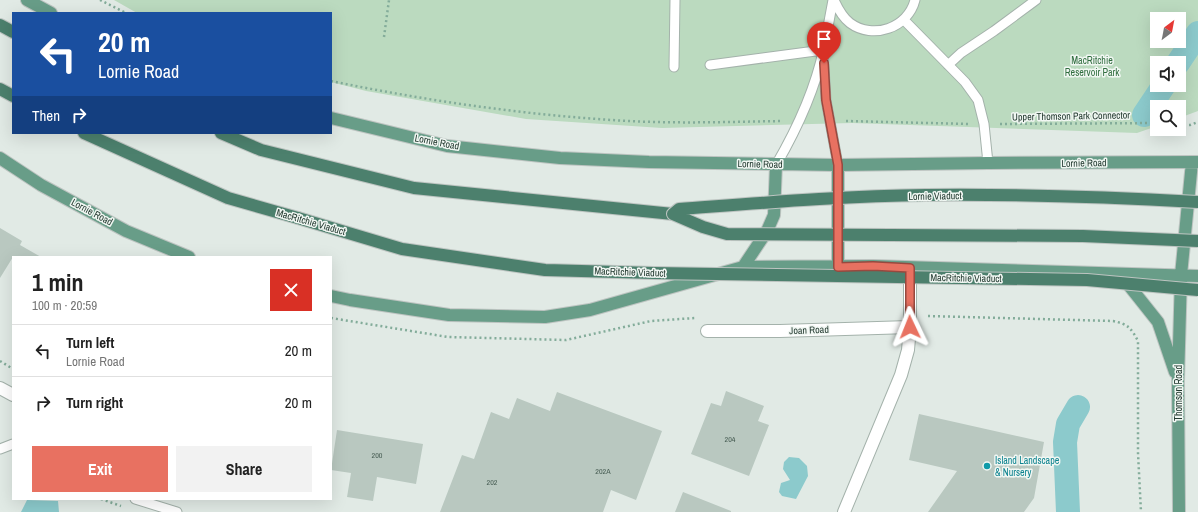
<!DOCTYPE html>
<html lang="en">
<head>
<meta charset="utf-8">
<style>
	:root { --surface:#fff; --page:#f2f2f2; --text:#222; --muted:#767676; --line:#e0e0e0; --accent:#e87161 }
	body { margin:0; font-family:"Archivo Narrow",sans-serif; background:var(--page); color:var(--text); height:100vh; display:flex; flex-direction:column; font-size:15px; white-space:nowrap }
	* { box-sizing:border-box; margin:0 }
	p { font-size:13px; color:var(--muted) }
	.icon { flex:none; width:22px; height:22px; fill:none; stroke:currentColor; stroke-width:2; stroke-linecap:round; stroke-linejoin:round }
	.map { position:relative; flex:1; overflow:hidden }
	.drawer { position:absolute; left:12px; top:256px; width:320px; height:244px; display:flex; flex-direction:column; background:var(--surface); border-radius:0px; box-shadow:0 4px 16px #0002 }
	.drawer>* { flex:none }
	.hud { position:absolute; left:12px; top:12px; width:320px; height:122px; border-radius:0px; box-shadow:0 4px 16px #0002; background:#1a4fa0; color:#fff; overflow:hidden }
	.needle { width:26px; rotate:32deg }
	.controls { position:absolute; left:1150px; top:12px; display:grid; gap:8px }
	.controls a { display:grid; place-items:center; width:36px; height:36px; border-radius:0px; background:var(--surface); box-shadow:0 4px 16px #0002; font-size:20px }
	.pin { position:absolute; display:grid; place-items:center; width:34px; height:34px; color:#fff; margin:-41px -17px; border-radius:50% 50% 50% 0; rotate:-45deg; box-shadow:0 0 4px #0007 }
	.pin .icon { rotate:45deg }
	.me { position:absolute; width:44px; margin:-22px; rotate:358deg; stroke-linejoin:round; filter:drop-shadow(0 0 3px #0008) }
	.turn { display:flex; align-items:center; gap:14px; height:84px; padding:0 20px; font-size:18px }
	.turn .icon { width:52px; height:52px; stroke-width:2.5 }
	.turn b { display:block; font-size:28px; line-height:34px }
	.then { display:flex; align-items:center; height:38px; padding:0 20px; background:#0003; gap:8px; font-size:15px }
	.round { display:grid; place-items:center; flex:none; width:42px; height:42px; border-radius:0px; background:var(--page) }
	.overview { display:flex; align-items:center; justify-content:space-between; height:68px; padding:0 20px }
	h1 { font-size:24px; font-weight:700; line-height:30px }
	.primary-button { display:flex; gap:8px; margin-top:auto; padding:8px 20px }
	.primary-button a { flex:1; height:46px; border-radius:0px; background:var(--accent); color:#fff; font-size:16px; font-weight:700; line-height:46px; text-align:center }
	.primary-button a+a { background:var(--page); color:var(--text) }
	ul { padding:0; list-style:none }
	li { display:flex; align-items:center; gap:12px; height:52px; padding:0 20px; border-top:1px solid var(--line) }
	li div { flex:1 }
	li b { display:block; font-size:15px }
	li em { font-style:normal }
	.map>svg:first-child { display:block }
	.green { fill:#bbdabf; fill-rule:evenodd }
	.water { fill:#8ccacc }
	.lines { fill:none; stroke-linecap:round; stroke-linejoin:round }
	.canal { stroke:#8ccacc; stroke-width:24 }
	.building { fill:#b9c8c0 }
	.service-casing { stroke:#a4b2ab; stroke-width:11 }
	.minor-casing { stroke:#a4b2ab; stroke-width:14 }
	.primary-casing { stroke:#bdc4c1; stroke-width:14 }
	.trunk-casing { stroke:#bdc4c1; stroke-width:14 }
	.path { stroke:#83ac9a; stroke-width:2.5; stroke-dasharray:2 3; stroke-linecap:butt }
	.service { stroke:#fff; stroke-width:9 }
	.minor { stroke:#fff; stroke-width:12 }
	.primary { stroke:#689d88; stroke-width:12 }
	.trunk { stroke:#4c806d; stroke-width:12 }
	.trunk-bridge-casing { stroke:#bdc4c1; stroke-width:14; stroke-linecap:butt }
	.trunk-bridge { stroke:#4c806d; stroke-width:12 }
	.route-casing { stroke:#97493f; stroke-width:10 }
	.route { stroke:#e87161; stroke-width:7 }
	.culture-dot { fill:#0f9aa8; stroke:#f1f7f3; stroke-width:1.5 }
	.labels { text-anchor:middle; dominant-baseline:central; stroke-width:3; stroke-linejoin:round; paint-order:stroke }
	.number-label { font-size:8px; fill:#485e54 }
	.park-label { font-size:10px; fill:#306d3f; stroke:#f1f7f3 }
	.street-label { font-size:10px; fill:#233a30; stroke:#f1f7f3 }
	.culture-label { font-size:10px; fill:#0d838f; stroke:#f1f7f3; text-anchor:start }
</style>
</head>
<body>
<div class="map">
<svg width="1198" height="512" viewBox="0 0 1198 512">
	<rect width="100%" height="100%" fill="#e1eae5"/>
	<path class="green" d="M114,0H1198V111L1179,118V107H1157V126L1137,133L852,123L662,128L526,119L366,91L331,82V13H137ZM1157,19H1179V41H1157ZM1157,63H1179V85H1157Z"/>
	<path class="water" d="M789,457L799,458L807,466L808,476L796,499L782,496L779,492L781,483L790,480L783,469L784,462Z
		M27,500L58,501L59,512H21Z"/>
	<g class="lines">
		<path class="canal" d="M1178,63L1198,33
			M1144,115L1164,85
			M1068,512L1065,442L1068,424L1078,407"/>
	</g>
	<path class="building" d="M0,228L22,241L20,245L41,257H13L0,278Z
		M726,391L764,406L758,421L769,425L749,476L691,454L711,403L721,406Z
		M557,392L662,431L636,500L611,490L603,512H440L462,455L474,459L491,412L509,419L517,398L550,411Z
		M919,414L1044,442L1034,498L1024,512H928L957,471L909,460Z
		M337,430L423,444L416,484L377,477L373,501L347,497L351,473L331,470Z
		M683,492L731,511V512H675Z"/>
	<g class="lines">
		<g class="service-casing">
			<path id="service" d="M834,0C838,9 842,17 850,23C873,40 908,28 915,0
				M904,20L965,82L978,100L984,124L988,163
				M710,65L823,50L826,100L838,165
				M948,65L961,53L994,31L1036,0
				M674,67L675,0
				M776,165C797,129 815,90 824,48C827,32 830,16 833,0
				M0,449L13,444
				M135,499L177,512"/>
		</g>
		<g class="minor-casing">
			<path id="minor" d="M707,331H780L910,327
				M0,388L13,395
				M844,512L901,375L908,350L910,327V268"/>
		</g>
		<g class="primary-casing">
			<path id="primary" d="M27,0L51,13
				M331,118L447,146L560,158L649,162L838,165L988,163L1198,162
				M0,158L41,185L126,231L189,257
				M743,267L767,231L774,215L776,165
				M838,267V165
				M1123,278L1158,322L1175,372
				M331,296L350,300L449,315L545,317L590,310L743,267L873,266L1198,276
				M1179,512L1178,381L1181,275L1192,162"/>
		</g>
		<g class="trunk-casing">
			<path id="trunk" d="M0,25L13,32
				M0,89L13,96
				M84,133L228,198L298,218
				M221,133L261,150L414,188L673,214"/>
		</g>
		<path class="path" d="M100,0L126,13
			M384,37L389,0
			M331,81C423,100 518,114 612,120C668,124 725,122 782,121
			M846,121L969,124
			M1000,124L1157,123
			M1179,125H1190L1198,122
			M928,316L1113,321C1128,324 1131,328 1138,341V453L1141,512
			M331,318L448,337L566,340L651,321L695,318
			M0,361L13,369
			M101,499L121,506"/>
		<use href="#service" class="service"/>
		<use href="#minor" class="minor"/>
		<use href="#primary" class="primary"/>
		<use href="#trunk" class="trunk"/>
		<g class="trunk-bridge-casing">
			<path id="trunk-bridge" d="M1198,202C1107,197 1017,194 926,195C844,196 761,203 679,209L673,214L703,227L727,234L1083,236L1198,241
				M298,218L402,249L545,270L654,273L1087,280L1198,290"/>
		</g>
		<use href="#trunk-bridge" class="trunk-bridge"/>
	</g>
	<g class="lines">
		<g class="route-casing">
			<path id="route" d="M824,63L826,100L838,165V267L873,266L910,268V327"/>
		</g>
		<use href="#route" class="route"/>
	</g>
	<circle class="culture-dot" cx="987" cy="466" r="4"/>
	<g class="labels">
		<g class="number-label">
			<text x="730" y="439">204</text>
			<text x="377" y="455">200</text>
			<text x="603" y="471">202A</text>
			<text x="492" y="482">202</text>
		</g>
		<g class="park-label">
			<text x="1092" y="60">MacRitchie<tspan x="1092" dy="12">Reservoir Park</tspan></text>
		</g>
		<g class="street-label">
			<text transform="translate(1071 116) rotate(-1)">Upper Thomson Park Connector</text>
			<text transform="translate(437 142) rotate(11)">Lornie Road</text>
			<text transform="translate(1084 163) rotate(-1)">Lornie Road</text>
			<text transform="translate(760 164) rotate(1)">Lornie Road</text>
			<text transform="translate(935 196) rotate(-1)">Lornie Viaduct</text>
			<text transform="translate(92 212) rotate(28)">Lornie Road</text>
			<text transform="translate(311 222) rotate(16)">MacRitchie Viaduct</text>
			<text transform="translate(630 272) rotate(2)">MacRitchie Viaduct</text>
			<text transform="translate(966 278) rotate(1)">MacRitchie Viaduct</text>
			<text transform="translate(809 330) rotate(-2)">Joan Road</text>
			<text transform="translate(1178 393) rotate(-90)">Thomson Road</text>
		</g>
		<g class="culture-label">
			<text x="995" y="460">Island Landscape<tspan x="995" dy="12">&amp; Nursery</tspan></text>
		</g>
	</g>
</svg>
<div class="controls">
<a><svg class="needle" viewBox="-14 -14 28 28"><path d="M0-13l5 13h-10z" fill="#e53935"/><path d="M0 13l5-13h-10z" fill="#767676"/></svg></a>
<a><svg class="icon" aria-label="sound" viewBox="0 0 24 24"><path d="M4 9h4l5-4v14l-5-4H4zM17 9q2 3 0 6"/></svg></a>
<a><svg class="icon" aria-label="search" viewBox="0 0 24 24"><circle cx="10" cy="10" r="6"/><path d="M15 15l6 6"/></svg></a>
</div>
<div class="pin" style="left:824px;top:63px;background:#d93025"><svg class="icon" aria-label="arrive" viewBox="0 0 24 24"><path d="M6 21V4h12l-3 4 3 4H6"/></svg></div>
<svg class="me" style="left:910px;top:327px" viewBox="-20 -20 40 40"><path d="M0-17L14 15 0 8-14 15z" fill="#e87161" stroke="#fff" stroke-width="4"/></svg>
<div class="hud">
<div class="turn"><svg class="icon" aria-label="left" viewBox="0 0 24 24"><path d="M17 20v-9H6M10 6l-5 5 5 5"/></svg><div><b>20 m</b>Lornie Road</div></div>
<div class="then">Then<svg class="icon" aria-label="right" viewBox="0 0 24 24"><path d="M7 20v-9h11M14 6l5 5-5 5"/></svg></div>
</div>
<section class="drawer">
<div class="overview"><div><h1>1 min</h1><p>100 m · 20:59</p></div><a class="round" style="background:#d93025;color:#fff"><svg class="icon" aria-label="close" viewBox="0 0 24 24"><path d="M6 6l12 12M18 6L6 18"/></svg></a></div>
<ul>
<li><svg class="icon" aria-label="left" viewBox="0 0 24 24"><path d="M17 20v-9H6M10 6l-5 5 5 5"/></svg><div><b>Turn left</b><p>Lornie Road</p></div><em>20 m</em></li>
<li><svg class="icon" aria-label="right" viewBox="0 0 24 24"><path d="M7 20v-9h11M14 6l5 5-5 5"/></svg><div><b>Turn right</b></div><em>20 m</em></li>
</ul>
<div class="primary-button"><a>Exit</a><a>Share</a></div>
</section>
</div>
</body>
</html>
